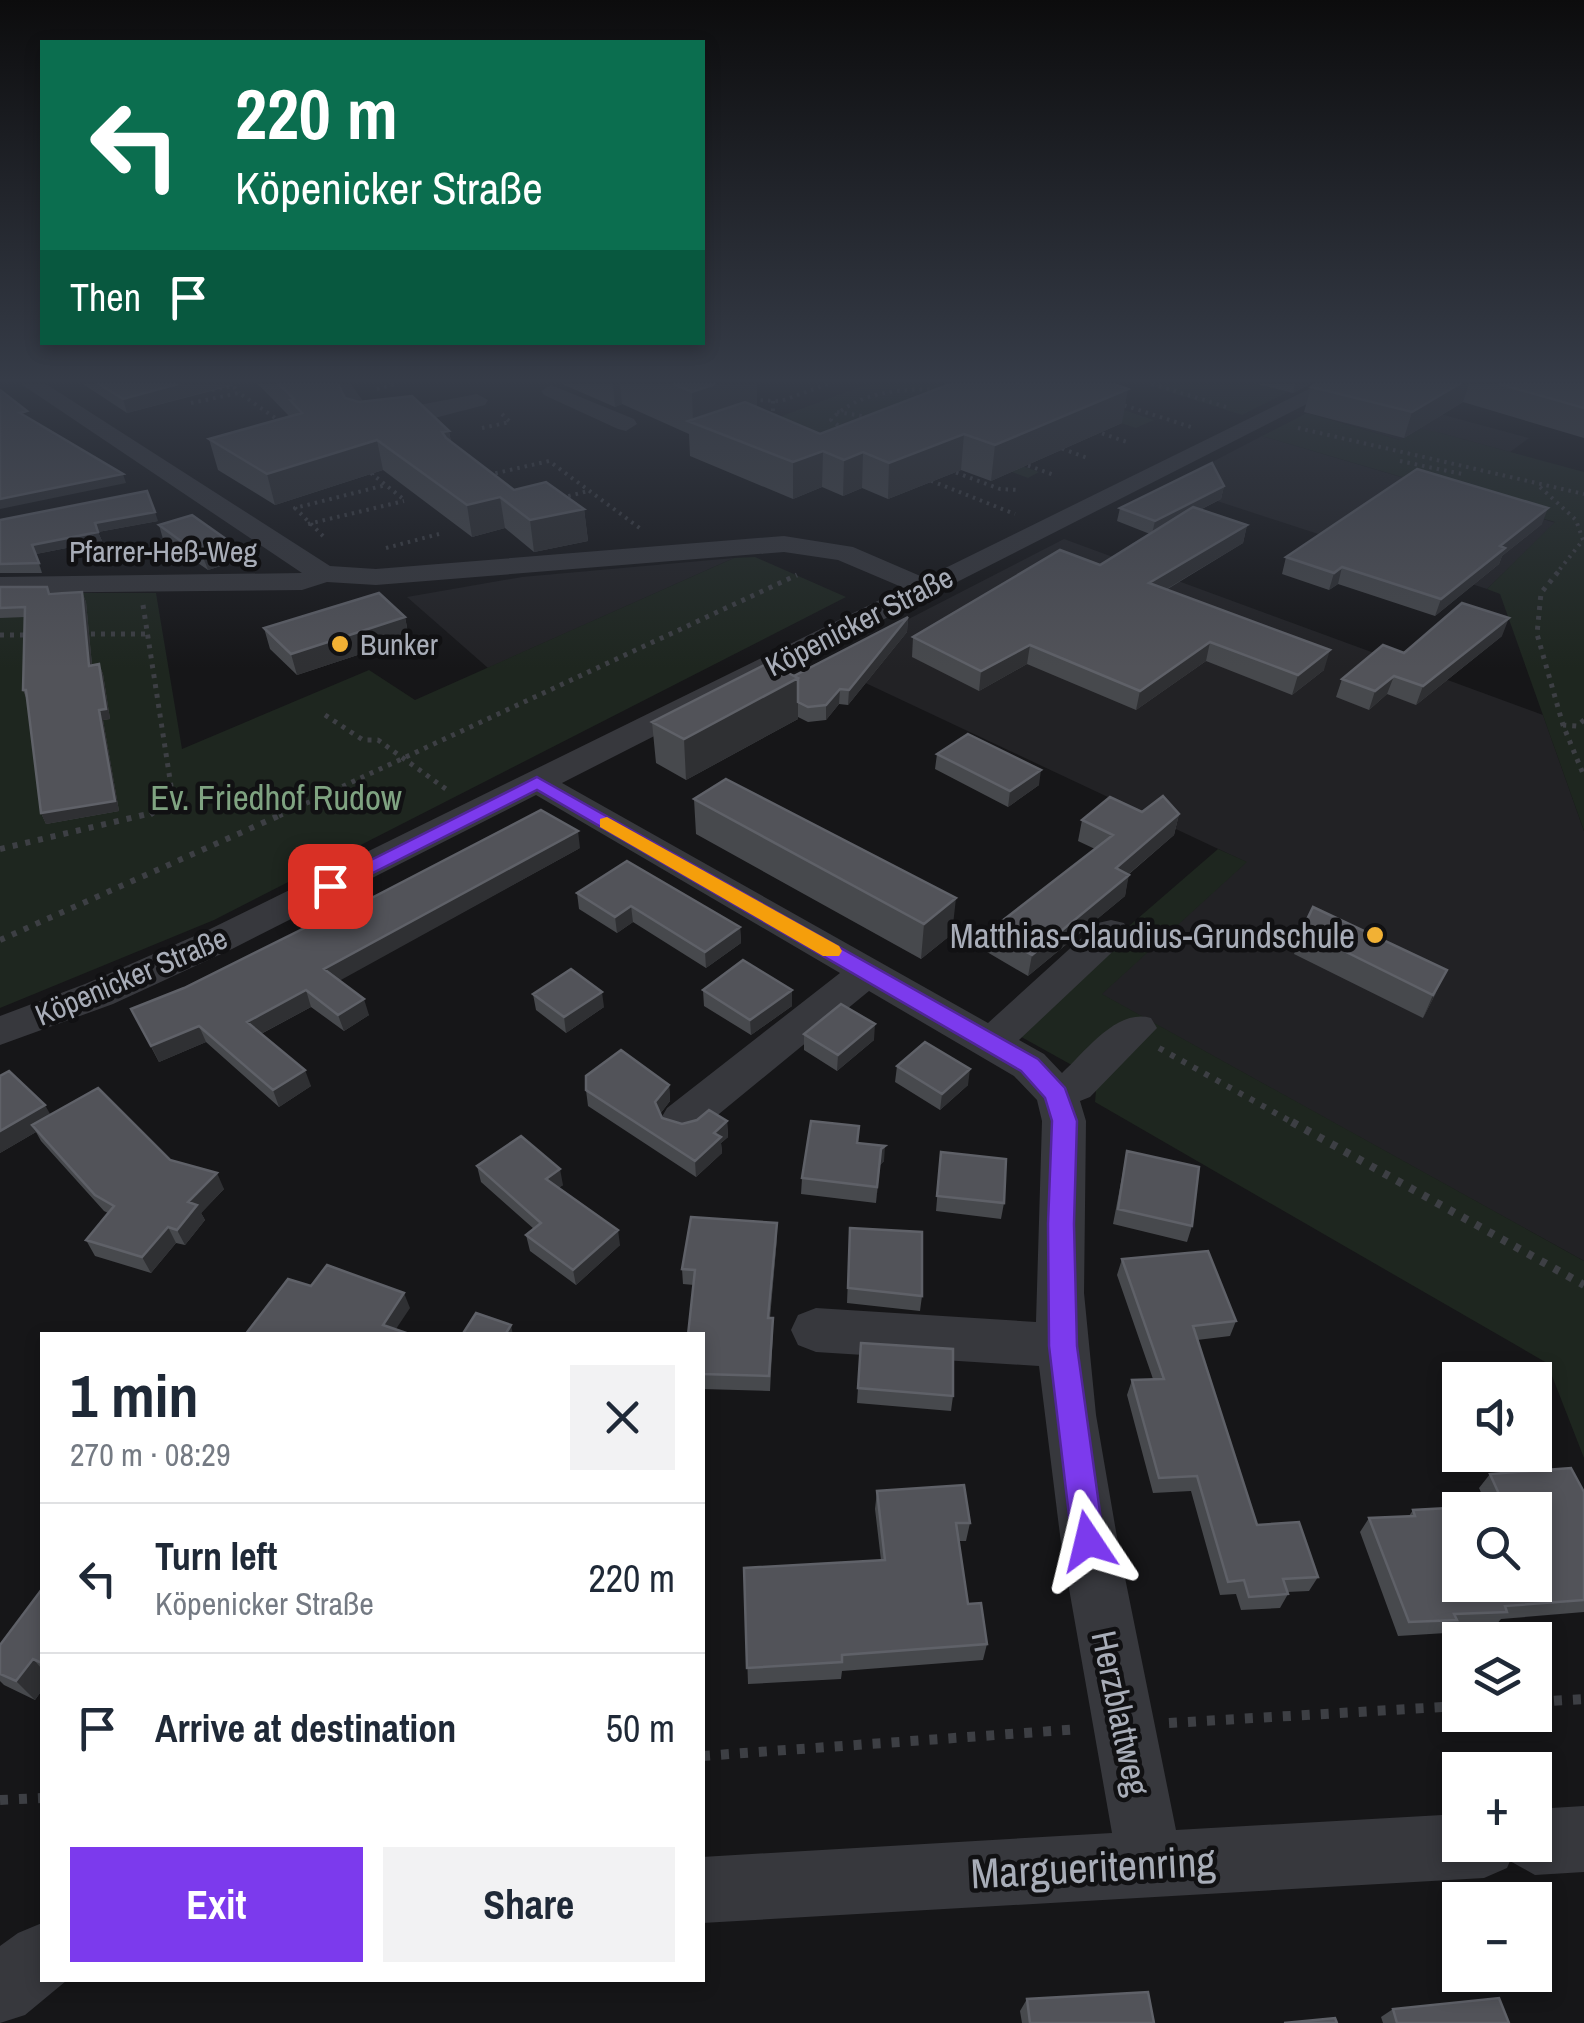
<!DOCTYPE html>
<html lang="en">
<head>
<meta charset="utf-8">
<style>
	:root { --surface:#fff; --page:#f2f2f3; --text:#1f2937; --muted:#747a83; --line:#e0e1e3; --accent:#7c3aed }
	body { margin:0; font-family:"Archivo Narrow",sans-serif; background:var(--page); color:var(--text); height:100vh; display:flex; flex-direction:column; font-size:38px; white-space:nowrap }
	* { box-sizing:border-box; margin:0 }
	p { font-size:32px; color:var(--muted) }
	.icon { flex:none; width:55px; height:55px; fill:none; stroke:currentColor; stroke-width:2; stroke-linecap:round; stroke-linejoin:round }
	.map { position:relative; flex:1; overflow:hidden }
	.side { position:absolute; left:40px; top:1332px; width:665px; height:650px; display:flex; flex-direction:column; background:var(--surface); border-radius:0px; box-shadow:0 5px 15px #0003 }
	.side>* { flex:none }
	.guide { position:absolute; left:40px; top:40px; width:665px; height:305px; border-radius:0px; box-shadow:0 5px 15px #0003; background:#0b6e4f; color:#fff; overflow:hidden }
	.controls { position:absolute; left:1442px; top:1362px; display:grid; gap:20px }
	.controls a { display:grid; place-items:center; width:110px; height:110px; border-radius:0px; background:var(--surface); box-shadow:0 5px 15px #0003; font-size:50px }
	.pin { position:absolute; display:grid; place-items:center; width:85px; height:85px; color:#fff; margin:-42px; border-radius:20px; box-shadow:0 5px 15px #0006 }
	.me { position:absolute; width:110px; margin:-55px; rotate:350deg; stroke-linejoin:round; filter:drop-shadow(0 0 8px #0008) }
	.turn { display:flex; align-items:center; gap:35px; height:210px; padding:0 30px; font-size:45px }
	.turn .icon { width:130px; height:130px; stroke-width:2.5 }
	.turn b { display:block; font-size:70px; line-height:85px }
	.then { display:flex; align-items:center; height:95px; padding:0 30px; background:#0003; gap:20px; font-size:38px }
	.round { display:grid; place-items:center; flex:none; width:105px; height:105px; border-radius:0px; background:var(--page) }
	.headline { display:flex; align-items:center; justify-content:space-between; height:170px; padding:0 30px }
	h1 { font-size:60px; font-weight:700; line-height:75px }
	.button { display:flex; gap:20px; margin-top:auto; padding:20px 30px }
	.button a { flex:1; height:115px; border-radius:0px; background:var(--accent); color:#fff; font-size:40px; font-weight:700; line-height:115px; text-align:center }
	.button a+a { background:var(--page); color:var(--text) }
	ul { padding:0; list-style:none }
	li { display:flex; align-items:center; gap:30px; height:150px; padding:0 30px; border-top:2px solid var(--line) }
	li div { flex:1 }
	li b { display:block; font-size:38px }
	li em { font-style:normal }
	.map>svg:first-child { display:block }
	.built { fill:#222225 }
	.green { fill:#1e261f }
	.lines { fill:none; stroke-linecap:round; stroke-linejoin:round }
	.path-far4 { stroke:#3d3f44; stroke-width:4; stroke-dasharray:2.5 5; stroke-linecap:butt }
	.path-far3 { stroke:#3d3f44; stroke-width:5; stroke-dasharray:4 6; stroke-linecap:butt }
	.path-far2 { stroke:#3d3f44; stroke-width:6; stroke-dasharray:5 8; stroke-linecap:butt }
	.path-far1 { stroke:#3d3f44; stroke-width:8; stroke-dasharray:6 9; stroke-linecap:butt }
	.path { stroke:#3d3f44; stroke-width:10; stroke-dasharray:8 11; stroke-linecap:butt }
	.minor { fill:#37383d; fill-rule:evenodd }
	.wall { fill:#47494d }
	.shaded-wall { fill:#2f3033 }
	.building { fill:#525359; stroke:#5f6168; stroke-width:2.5; fill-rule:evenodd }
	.route { fill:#7c3aed; stroke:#51269a; stroke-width:2.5 }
	.slow { fill:#f59e0b }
	.poi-dot { fill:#f2b134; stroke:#111113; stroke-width:4 }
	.labels { text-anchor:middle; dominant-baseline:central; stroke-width:9; stroke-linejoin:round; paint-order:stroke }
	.far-street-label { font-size:30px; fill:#a8adb8; stroke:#111113 }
	.far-poi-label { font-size:30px; fill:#a8adb8; stroke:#111113; text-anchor:start }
	.park-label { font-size:35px; fill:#7fa381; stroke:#111113 }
	.poi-label { font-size:35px; fill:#a8adb8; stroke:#111113; text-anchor:end }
	.street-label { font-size:35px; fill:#a8adb8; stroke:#111113 }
	.near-street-label { font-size:42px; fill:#a8adb8; stroke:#111113 }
</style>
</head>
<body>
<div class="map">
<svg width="1584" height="2023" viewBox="0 0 1584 2023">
	<rect width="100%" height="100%" fill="#161618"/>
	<path class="built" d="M1348,389L1529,438L1510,452L1437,432L1400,440L1305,412Z
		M1262,436L1556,523L1487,589L1168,485Z
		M1064,539L1543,715L1584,831V1261L1101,994L1246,862L823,663Z
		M734,558L488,668L407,597L522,577Z"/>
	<path class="green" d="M868,384H1045L1154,420L1136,428L1019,389L909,425L1039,472L1028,478L908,433L854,446L779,417Z
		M1144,384H1256L1288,392L1242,415Z
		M1307,413L1400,440L1421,429L1437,432L1584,472V831L1500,594L1487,589L1555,522L1262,436Z
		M755,557L846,597L214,920L0,1008V593H156L182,749L369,670L415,700L734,558Z
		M1218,849L1247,862L1102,994L1584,1261V1458L1547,1363L1095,1102L1097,1079L1009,1030Z"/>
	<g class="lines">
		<path class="path-far4" d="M1152,384L1230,408
			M377,389L395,384
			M212,390L233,386L239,393
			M753,400L781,401L828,384
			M773,401V418
			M191,403L239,393L284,424
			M1117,403L1191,427
			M837,412L869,417
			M482,428L510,422L499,411
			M1298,428L1584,494
			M844,430L831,420C857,391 907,388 943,390
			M1095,431L1127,442
			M1055,446L1090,459
			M1400,461L1462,474
			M1021,463L1054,475
			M378,467L372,474L402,498
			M949,470L1000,489L1020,490
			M488,475L549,461L641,529
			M924,478L1015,514
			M1540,487L1576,520L1583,540L1556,574
			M561,498L588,491
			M308,524L404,501
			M323,536L295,508L386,485
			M386,548L439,534"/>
		<path class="path-far3" d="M1558,572L1541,593L1537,634L1563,725
			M143,605L173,799L149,816
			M81,634H146
			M0,635H29
			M325,715L363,740H378L450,792
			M1584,720L1577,726L1563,725L1584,776
			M279,816L797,575"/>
		<path class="path-far2" d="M0,849L152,813
			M0,940L285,813
			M1159,1048L1297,1125"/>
		<path class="path-far1" d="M1292,1122L1584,1285"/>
		<path class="path" d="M1535,1702L1584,1699
			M1169,1723L1460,1706
			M702,1756L1080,1729
			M0,1800L42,1798"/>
		<path class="minor" d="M21,384H46L330,566L376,569L784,536L853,547L925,578L1319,384H1346L562,783L988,1023L1098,923L1111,920L1124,923L1130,932L1124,941L1019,1040L1044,1054L1062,1073C1086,1051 1117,1008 1151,1018L1157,1028L1090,1097L1080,1101L1086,1121L1084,1293L1096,1415L1118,1543L1176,1830L1460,1814V1845H1535V1809L1584,1806V1872L1535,1875L1510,1861L1507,1868L1484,1878L702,1923V1857L1112,1833L1061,1543L1039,1366L816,1352L798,1345L791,1330L798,1315L816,1308L1036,1322L1042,1121L1037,1100L1014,1076L869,991L697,1132L682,1136L667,1132L660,1120L667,1108L840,973L536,795L232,949L113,1004L0,1045V1016L85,984L206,931L904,588L838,560L784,552L376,585L327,582L302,590L0,593V577L302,573Z
			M328,384H351L372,414L477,394L488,400L485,405C443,415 395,433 352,423L342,399Z
			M551,385L634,419L637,424L626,431L618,429L544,395L541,391Z
			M42,1923V1980L66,1981L25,2015L0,2023V1946L18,1933Z"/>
	</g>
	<path class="wall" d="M83,384L234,385L127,413Z
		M258,384H338L345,398L449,431L451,442L514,490L584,509L588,541L534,552L505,528L472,537L383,470L275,505L218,470L209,439L289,416Z
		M562,384H757V408L820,434L1122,423L991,481L961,470L888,499L862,488L843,496L822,487L793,499L690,456L689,434L622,404L615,407Z
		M1257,384H1310L1293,393Z
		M1315,384H1584V438L1463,402L1404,438L1304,412L1311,387Z
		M1224,486L1221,499L1200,510L1247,525L1243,543L1166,590L1324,670L1292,695L1206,661L1136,710L1027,664L979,691L912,657L913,637L1100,565L1150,534L1117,521L1120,508Z
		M0,520L158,521L98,532L102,541L36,554L42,573H0Z
		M1542,524L1502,556L1499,564L1435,616L1338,584L1329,590L1282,574L1286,557Z
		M159,525L240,560L208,570L163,539Z
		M0,587L49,594L82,592L86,602L92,665L99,664L103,674L110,719L103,720L119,811L46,824L41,813L27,700L23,690L25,617L0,618Z
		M405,617L409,638L297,675L270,649L264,628Z
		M908,617L907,632L848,705L839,704L826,720L808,722L798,717V719L686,780L656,763L652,722L794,676Z
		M1502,636L1416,705L1387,694L1369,710L1336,697L1342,679L1404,653Z
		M937,754L1039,785L1008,807L935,769Z
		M694,799L952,934L921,959L696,834Z
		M1142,812L1179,814L1174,835L1128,875L1125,896L1028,976L987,952L989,931L1095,849L1078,841L1082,820Z
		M580,848L339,980L369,1015L344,1031L311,1007L261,1034L311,1086L279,1107L206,1042L159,1062L131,1009L184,988L356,906Z
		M577,893L740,927L741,943L706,968L633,922L617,933L579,909Z
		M1302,930L1436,993L1423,1018L1294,954Z
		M703,990L792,1006L751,1035L704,1006Z
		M533,994L604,1007L566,1033L536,1010Z
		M804,1034L874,1040L837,1071L804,1050Z
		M897,1066L968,1085L940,1110L895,1082Z
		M0,1076L51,1115L170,1160L224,1189L201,1213L205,1220L185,1245L176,1243L151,1273L95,1256L86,1240L108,1213L104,1211L41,1141L36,1132L0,1153Z
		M669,1085L670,1101L660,1114L662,1118L682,1124L727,1121L728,1137L721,1143L722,1153L696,1177L588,1106L586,1090Z
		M858,1143L884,1161L880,1165L876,1203L801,1194L802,1178Z
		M1127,1151L1192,1226L1187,1242L1113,1224Z
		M941,1152L1004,1203L1001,1219L936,1211Z
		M477,1166L563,1185L558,1188L620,1245L576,1285L530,1251L526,1235L534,1229L481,1182Z
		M850,1228L922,1296L920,1311L847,1303Z
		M777,1238L770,1318L773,1333L770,1391L702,1389V1335L694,1285L683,1284L682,1269Z
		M1122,1259L1236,1321L1230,1336L1197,1340L1257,1525L1318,1577L1309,1591L1287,1592L1288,1594L1280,1608L1241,1610L1236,1594L1220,1595L1191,1491L1153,1493L1127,1395L1132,1380L1153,1379L1117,1275Z
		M861,1343L953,1396L951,1411L857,1403Z
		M1490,1474L1584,1492V1612L1501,1619L1496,1625L1452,1627L1446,1633L1398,1636L1360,1532L1369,1518L1409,1516L1413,1510L1487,1506L1479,1488Z
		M877,1491L970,1523L966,1541H958L968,1604L987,1644L983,1660L842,1671L841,1679L748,1684L744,1568L881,1560L875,1509Z
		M42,1589V1690L35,1700L4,1685L0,1681V1645Z
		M1027,1999L1154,2023H1022L1020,2011Z
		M1393,2009L1509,2023H1383L1381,2017Z"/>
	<path class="shaded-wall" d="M178,384H234L127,413L123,399Z
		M613,384H620L622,404L615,407Z
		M715,384H757V414L693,424L692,392Z
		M1295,384H1310L1293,393Z
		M1459,384H1469L1463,402L1404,438L1412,412Z
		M1128,389L1122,423L991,481L995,445Z
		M449,431L454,461L442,432Z
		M964,434L961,470L888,499L889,463Z
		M377,440L383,470L275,505L267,474Z
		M823,451L822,487L793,499V462Z
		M863,452L862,488L843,496L844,460Z
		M123,474L126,483L0,509V499Z
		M1224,486L1221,499L1152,534L1155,521Z
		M500,497L505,528L472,537L467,505Z
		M1548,508L1542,524L1502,556L1499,564L1435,616L1441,599L1500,546Z
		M584,509L588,541L534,552L530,520Z
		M155,512L158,521L98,532L102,541L36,554L42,573L32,545L95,523Z
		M1247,525L1243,543L1145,602L1149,583Z
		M236,546L240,560L208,570L203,557Z
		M1342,567L1338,584L1329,590L1334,573Z
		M82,592L86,602L93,676L89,666Z
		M405,617L409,638L297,675L291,654Z
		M908,617L907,632L848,705L849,690Z
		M1509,618L1502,636L1416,705L1423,686Z
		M1210,642L1206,661L1136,710L1140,691Z
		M1030,645L1027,664L979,691L981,671Z
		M1330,650L1324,670L1292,695L1298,675Z
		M99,664L103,674L110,719L103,720L119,811L46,824L41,813L99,710Z
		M1394,676L1387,694L1369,710L1375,691Z
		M798,678V719L686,780L684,739Z
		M840,689L839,704L826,720V705Z
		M1041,770L1039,785L1008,807L1010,791Z
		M1179,814L1174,835L1111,889L1116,868Z
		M578,831L580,848L330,986L324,969Z
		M1129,875L1125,896L1028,976L1032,955Z
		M956,898L952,934L921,959L924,924Z
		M631,906L633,922L617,933L615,917Z
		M740,927L741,943L706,968L705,952Z
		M1447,970L1436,993L1423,1018L1433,995Z
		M306,990L311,1007L253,1038L247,1022Z
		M792,990V1006L751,1035L750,1020Z
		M602,992L604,1007L566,1033L564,1017Z
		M364,999L369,1015L344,1031L338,1015Z
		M875,1024L874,1040L837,1071L838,1055Z
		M199,1026L206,1042L159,1062L151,1046Z
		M970,1069L968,1085L940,1110L942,1094Z
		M305,1070L311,1086L279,1107L273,1090Z
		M669,1085L670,1101L657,1118L655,1102Z
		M45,1105L54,1121L32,1125L36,1132L0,1153V1131Z
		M727,1121L728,1137L721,1143L722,1153L696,1177L695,1161L714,1133Z
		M885,1146L884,1161L880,1165L876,1203L881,1149Z
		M560,1169L563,1185L549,1195L546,1179Z
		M217,1173L224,1189L201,1213L205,1220L185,1245L177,1230L188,1202Z
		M777,1223V1238L768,1333V1318Z
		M168,1227L176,1243L151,1273L142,1257Z
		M618,1230L620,1245L576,1285L573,1270Z
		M404,1293L410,1308L392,1335L383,1325Z
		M511,1325L513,1335H505Z
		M33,1659L42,1669V1690L35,1700L16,1681Z"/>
	<path class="building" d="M99,384H178L123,399Z
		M279,384H338L345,398L359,402L412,396L449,431L442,432L446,438L514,490L546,482L584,509L530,520L500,497L467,505L377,440L267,474L209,439L302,413L290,400L294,399Z
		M674,384H715L692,392Z
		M950,384H1114L1128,389L995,445L964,434L889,463L863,452L844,460L823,451L793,462L688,421L745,402L820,434Z
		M1315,384H1459L1412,412L1311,387Z
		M1499,384H1584V408Z
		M0,390L27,411L20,413L123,474L0,499Z
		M1212,463L1224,486L1155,521L1120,508Z
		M1417,469L1548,508L1500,546L1505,548L1441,599L1342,567L1334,573L1286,557Z
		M147,491L155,512L95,523L98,532L32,545L39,563L0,564V520Z
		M1193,507L1247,525L1149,583L1330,650L1298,675L1210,642L1140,691L1030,645L981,671L913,637L1060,550L1100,565Z
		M192,515L236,546L203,557L159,525Z
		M0,587H47L49,594L82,592L89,666L99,664L106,709L99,710L115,801L41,813L26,690H23L25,607L0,608Z
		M379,593L405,617L291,654L264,628Z
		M1462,603L1509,618L1423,686L1394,676L1375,691L1342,679L1383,645L1404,653Z
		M908,617L849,690L840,689L826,705L808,707L798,702V678L794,676Z
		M768,663L798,678L684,739L652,722Z
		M968,734L1041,770L1010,791L937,754Z
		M726,779L956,898L924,924L694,799Z
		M1163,796L1179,814L1116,868L1129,875L1032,955L989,931L1113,835L1082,820L1110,797L1142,812Z
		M541,810L578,831L324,969L364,999L338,1015L306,990L247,1022L305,1070L273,1090L199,1026L151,1046L131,1009L184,988L353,904L356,906Z
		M627,861L740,927L705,952L631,906L615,917L577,893Z
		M1313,907L1447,970L1433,995L1302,930Z
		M743,960L792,990L750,1020L703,990Z
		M571,969L602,992L564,1017L533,994Z
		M841,1004L875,1024L838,1055L804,1034Z
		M925,1042L970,1069L942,1094L897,1066Z
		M621,1050L669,1085L655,1102L662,1118L682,1124L697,1120L709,1110L727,1121L714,1133L721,1137L695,1161L586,1090V1076Z
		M9,1071L45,1105L0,1131V1076Z
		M98,1088L170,1160L217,1173L188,1202L197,1205L177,1230L168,1227L142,1257L86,1240L114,1206L95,1195L32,1125Z
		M811,1121L859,1126L857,1143L885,1146L881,1149L877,1187L802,1178Z
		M521,1136L560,1169L546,1179L618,1230L573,1270L526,1235L541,1223L477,1166Z
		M1127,1151L1199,1167L1192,1226L1118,1209Z
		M941,1152L1006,1159L1004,1203L937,1196Z
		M691,1217L777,1223L768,1318H773L769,1376L702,1374V1335H688L695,1270L682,1269Z
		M850,1228L922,1232V1296L848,1288Z
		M1208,1251L1236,1321L1193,1326L1257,1525L1299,1522L1318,1577L1283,1579L1288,1594L1249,1597L1244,1580L1228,1582L1197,1476L1159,1478L1132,1380L1164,1379L1122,1259Z
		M327,1265L404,1293L383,1325L412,1335H245L288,1279L311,1286Z
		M476,1313L511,1325L505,1335H462Z
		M861,1343L953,1349V1396L858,1388Z
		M1571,1468L1584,1492V1600L1505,1606L1507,1612L1454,1614L1457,1620L1409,1622L1369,1518L1415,1516L1413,1510L1504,1505L1490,1474ZM1460,1510H1535V1585H1460Z
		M964,1485L970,1523H956L968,1604L981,1603L987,1644L842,1655V1662L747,1668L744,1568L885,1560L877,1491Z
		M42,1589V1663L33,1659L16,1681L0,1674V1645Z
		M1148,1992L1154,2023H1030L1027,1999Z
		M1499,1998L1509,2023H1397L1393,2009Z
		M1335,2018L1337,2023H1284Z"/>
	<linearGradient id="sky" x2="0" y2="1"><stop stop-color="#0c0c0d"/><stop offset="0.57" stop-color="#363c48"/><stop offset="1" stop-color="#363c48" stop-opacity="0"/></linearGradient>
	<rect width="1584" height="668" fill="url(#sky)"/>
	<path class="route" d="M537,777L1038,1059L1065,1088L1077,1121L1074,1224L1077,1346L1104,1541L1100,1552L1088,1557L1077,1552L1072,1541L1049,1346L1048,1224L1052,1121L1045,1098L1021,1071L537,790L337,891L330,892L319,886Z"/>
	<path class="slow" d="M607,817L839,946L842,951L839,956H823L600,827V819Z"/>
	<g class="poi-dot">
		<circle cx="340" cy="644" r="10"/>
		<circle cx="1375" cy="935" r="10"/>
	</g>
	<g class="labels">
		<g class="far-street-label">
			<text x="163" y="551">Pfarrer-Heß-Weg</text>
			<text transform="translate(859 621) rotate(-27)">Köpenicker Straße</text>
			<text transform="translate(131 976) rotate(-23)">Köpenicker Straße</text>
		</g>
		<g class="far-poi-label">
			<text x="360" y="644">Bunker</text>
		</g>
		<g class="park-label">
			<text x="276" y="797">Ev. Friedhof Rudow</text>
		</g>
		<g class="poi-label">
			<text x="1355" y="935">Matthias-Claudius-Grundschule</text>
		</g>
		<g class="street-label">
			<text transform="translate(1121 1713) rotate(78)">Herzblattweg</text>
		</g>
		<g class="near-street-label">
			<text transform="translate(1093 1867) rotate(-3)">Margueritenring</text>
		</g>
	</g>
</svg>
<div class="controls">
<a><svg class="icon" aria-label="sound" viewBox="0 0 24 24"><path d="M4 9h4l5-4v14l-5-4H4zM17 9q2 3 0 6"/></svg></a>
<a><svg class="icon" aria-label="search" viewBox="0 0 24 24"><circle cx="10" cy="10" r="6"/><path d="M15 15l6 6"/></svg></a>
<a><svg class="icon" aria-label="layers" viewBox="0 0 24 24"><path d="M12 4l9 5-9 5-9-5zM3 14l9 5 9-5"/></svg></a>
<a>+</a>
<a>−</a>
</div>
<div class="pin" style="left:330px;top:886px;background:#d93025"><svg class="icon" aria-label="arrive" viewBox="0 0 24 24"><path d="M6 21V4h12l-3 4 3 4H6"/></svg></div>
<svg class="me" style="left:1088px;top:1541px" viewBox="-20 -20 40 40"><path d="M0-17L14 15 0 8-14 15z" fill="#7c3aed" stroke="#fff" stroke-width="4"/></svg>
<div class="guide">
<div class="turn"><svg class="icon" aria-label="left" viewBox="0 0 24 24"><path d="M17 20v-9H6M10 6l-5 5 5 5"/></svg><div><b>220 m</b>Köpenicker Straße</div></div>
<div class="then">Then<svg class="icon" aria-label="arrive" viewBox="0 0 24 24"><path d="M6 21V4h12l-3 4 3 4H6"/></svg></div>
</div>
<section class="side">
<div class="headline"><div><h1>1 min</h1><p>270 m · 08:29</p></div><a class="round"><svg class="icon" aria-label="close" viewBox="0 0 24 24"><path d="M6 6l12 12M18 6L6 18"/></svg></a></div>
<ul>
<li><svg class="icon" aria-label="left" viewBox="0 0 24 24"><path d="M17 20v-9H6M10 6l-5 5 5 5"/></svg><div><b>Turn left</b><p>Köpenicker Straße</p></div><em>220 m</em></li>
<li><svg class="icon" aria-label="arrive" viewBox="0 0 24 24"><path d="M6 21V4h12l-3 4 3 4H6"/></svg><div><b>Arrive at destination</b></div><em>50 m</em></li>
</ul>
<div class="button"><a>Exit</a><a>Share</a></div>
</section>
</div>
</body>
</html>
